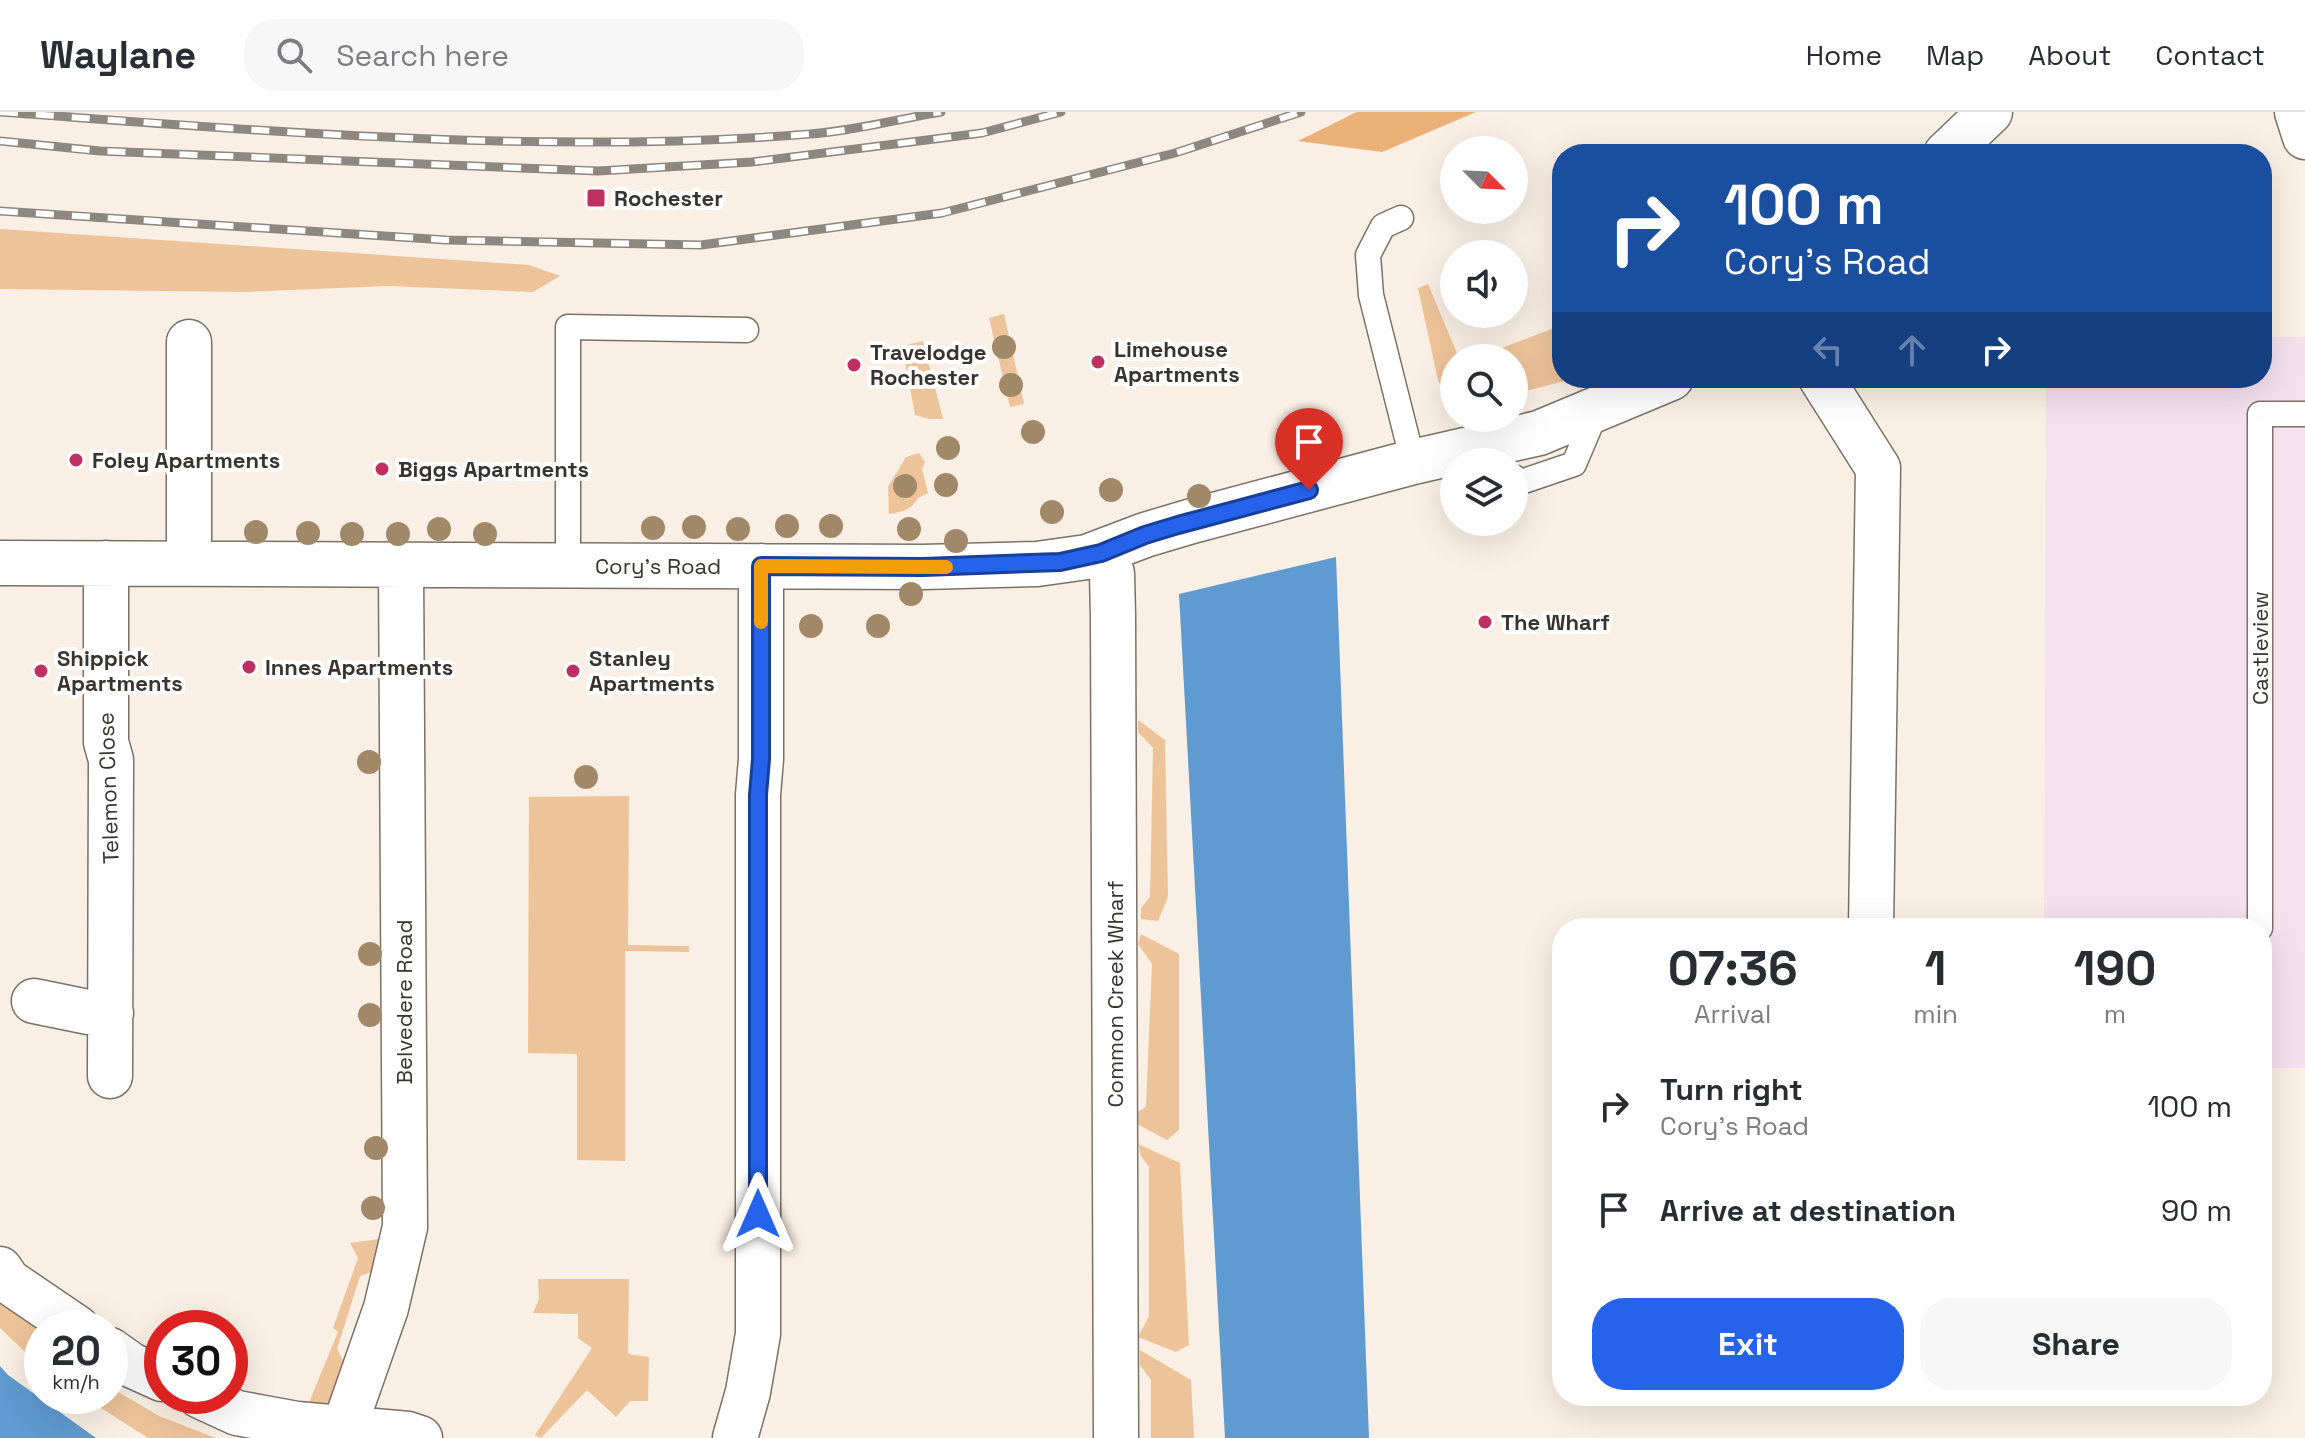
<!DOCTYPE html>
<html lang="en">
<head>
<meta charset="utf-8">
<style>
	:root { --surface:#fff; --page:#f7f7f7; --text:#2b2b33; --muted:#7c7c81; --line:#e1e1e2; --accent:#2563eb }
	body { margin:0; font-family:"Space Grotesk",sans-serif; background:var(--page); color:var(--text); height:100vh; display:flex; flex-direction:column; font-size:30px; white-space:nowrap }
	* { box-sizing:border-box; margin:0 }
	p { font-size:26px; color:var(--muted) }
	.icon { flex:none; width:44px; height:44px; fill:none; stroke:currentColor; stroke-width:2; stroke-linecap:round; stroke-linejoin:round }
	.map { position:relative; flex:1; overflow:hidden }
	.details { position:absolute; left:1552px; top:806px; width:720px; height:488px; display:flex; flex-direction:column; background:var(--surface); border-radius:32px; box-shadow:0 8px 32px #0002 }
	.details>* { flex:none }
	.hud { position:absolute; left:1552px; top:32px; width:720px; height:244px; border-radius:32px; box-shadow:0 8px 32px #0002; background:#1a4fa0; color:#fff; overflow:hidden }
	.needle { width:52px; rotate:114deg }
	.tools { position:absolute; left:1440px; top:24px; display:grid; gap:16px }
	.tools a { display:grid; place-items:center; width:88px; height:88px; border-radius:50%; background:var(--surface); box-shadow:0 8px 32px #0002; font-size:40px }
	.speed { position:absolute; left:24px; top:1198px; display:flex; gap:16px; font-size:40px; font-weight:700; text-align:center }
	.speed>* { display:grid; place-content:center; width:104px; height:104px; border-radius:50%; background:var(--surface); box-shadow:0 8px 32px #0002; line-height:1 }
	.speed small { font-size:20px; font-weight:400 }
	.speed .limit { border:12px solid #d22; background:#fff; color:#111 }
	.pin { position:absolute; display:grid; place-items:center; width:68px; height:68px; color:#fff; margin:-82px -34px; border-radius:50% 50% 50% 0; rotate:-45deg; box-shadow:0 0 8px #0007 }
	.pin .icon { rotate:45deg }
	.me { position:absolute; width:88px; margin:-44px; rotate:0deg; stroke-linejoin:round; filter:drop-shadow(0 0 6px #0008) }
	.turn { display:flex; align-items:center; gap:28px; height:168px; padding:0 40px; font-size:36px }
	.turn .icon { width:104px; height:104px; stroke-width:2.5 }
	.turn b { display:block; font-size:56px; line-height:68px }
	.lanes { display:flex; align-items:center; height:76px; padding:0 40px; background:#0003; justify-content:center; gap:40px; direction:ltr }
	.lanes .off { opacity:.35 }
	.eta { display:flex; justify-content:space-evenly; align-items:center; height:136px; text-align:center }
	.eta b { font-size:48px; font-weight:800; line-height:56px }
	.cta { display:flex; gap:16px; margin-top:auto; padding:16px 40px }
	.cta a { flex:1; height:92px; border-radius:32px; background:var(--accent); color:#fff; font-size:32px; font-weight:800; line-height:92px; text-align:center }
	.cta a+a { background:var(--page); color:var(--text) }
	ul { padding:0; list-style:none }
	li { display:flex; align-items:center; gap:24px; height:104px; padding:0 40px }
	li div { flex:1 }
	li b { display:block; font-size:30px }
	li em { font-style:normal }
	header { display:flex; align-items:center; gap:48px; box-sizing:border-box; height:112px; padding:0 40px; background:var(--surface); border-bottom:2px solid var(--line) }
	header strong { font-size:38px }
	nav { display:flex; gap:44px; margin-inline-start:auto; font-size:28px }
	.search { width:560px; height:72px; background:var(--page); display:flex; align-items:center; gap:20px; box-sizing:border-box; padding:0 28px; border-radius:32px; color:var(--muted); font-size:30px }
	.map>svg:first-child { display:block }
	.industrial { fill:#f4e0ef }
	.green { fill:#edc399 }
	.forest { fill:#eab076 }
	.water { fill:#5f9bd0 }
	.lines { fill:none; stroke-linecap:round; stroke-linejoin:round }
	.lane-casing { stroke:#7b7167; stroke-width:27 }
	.street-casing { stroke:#7b7167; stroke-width:47 }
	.lane { stroke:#fff; stroke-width:24 }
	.street { stroke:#fff; stroke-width:44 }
	.rail-casing { stroke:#8e877f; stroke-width:9 }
	.rail { stroke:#fff; stroke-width:6; stroke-dasharray:18; stroke-linecap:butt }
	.tree { fill:#a18868 }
	.route-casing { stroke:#184099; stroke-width:20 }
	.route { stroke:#2563eb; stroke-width:14 }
	.slow { stroke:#f59e0b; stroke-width:14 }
	.poi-dot { fill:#be305f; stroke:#fff; stroke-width:3 }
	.labels { text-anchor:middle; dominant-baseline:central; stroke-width:8; stroke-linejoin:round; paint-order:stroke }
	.poi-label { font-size:22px; font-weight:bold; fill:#38332f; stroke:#fff; text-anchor:start }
	.street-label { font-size:22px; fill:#38332f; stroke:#fff }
</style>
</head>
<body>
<header>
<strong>Waylane</strong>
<div class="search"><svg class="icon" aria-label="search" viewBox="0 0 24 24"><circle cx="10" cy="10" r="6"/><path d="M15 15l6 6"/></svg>Search here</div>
<nav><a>Home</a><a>Map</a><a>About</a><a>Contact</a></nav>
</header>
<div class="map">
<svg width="2305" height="1326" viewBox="0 0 2305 1326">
	<rect width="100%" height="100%" fill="#faefe4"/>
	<path class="industrial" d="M2262,225H2305V956H2262V816H2044L2046,266H2262Z"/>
	<path class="green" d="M0,117L529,153L560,164L533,180L388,174L245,180L0,177Z
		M1428,172L1459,246H1454V290L1448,288L1438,268L1418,176Z
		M1004,202L1024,292L1010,295L989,206Z
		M1562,213V266H1576L1514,282V246H1475Z
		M923,229L943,307H929L915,303L902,234Z
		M919,341L925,350L922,357L928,381L918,386C912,398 902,400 889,402L888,375L906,345Z
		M1138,608L1165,628L1168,785L1158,809L1141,807V796L1150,785L1153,636L1138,620Z
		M629,684L628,833L689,834V840L625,839V1049L577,1048V942L528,941L529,685Z
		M1141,822L1179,842V1018L1167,1028L1135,1011L1137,1000L1146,995L1152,852L1138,832Z
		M1138,1032L1180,1051L1189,1233L1176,1240L1138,1225L1149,1204V1055L1141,1044Z
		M379,1127L374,1159L360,1164L337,1237L347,1256L340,1286L323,1296L306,1298L338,1220L333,1216L358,1146L350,1131Z
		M538,1167H629L628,1242L649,1245L648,1289H630L616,1305L587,1278L541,1326L535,1323L592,1236L578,1226V1202L533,1201L539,1187Z
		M0,1179L42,1219V1256L0,1216Z
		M1140,1238L1191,1268L1194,1326H1151V1268L1140,1253Z
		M110,1275L159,1304L216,1326H148L87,1287V1284H110Z"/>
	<path class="forest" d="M1357,0H1476L1382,40L1298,29Z"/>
	<path class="water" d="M1336,445L1369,1326H1225L1179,482Z
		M0,1254L8,1263L96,1326H0Z"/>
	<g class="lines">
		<g class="lane-casing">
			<path id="lane" d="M1401,106L1383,114L1368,143L1371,183L1413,350
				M1514,365L1521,370L1574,352L1596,300
				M568,454V215L746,218
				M2260,816V302H2305"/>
		</g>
		<g class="street-casing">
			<path id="street" d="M2297,0L2305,25
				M1946,42L1990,0
				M189,230V451
				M1821,266L1878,356L1871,816
				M1101,441L1112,461L1113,504L1116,1326
				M0,451L923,455L1037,452L1087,445L1145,423L1192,409L1413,350L1539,321L1671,266
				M106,451V630L111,648L110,964
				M34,889L88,900L111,901
				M0,1157L8,1169L77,1216
				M110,1238L131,1253L162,1267
				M200,1284L237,1301L297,1312L408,1322L420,1326
				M344,1316L386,1196L405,1115L401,454
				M735,1326L748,1280L758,1222V683L761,647V454"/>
		</g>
		<use href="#lane" class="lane"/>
		<use href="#street" class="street"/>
		<g class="rail-casing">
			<path id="rail" d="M0,0C269,19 540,43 810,22C854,19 898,7 941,0
				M0,29L100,39L598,59L752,50L982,21L1061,0
				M0,99L446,128L701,133L942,101L1175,41L1301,0"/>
		</g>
		<use href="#rail" class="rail"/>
	</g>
	<g class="tree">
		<circle cx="1004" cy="235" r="12"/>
		<circle cx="1011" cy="273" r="12"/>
		<circle cx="1033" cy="320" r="12"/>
		<circle cx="948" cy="336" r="12"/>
		<circle cx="946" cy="373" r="12"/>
		<circle cx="905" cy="374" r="12"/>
		<circle cx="1111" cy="378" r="12"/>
		<circle cx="1199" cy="384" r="12"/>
		<circle cx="1052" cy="400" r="12"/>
		<circle cx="787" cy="414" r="12"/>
		<circle cx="831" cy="414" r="12"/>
		<circle cx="694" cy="415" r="12"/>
		<circle cx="653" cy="416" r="12"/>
		<circle cx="439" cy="417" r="12"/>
		<circle cx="738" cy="417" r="12"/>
		<circle cx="909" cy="417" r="12"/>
		<circle cx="256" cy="420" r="12"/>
		<circle cx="308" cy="421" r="12"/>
		<circle cx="352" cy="422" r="12"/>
		<circle cx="398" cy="422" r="12"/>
		<circle cx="485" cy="422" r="12"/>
		<circle cx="956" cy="429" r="12"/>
		<circle cx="911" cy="482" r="12"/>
		<circle cx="811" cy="514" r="12"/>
		<circle cx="878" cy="514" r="12"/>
		<circle cx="369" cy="650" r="12"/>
		<circle cx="586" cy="665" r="12"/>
		<circle cx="370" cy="842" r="12"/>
		<circle cx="370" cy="903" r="12"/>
		<circle cx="376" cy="1036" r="12"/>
		<circle cx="373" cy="1096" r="12"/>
	</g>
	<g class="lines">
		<g class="route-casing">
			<path id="route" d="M758,1102V683L761,647V454L923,455L1060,450L1101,441L1145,423L1178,413L1309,378"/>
		</g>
		<use href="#route" class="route"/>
		<path class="slow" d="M761,510V454L946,455"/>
	</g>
	<g class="poi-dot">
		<rect x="586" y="76" width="20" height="20" rx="4"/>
		<circle cx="1098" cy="250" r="8"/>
		<circle cx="854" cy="253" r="8"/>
		<circle cx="76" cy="348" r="8"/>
		<circle cx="382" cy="357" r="8"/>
		<circle cx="1485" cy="510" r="8"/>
		<circle cx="249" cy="555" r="8"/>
		<circle cx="41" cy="559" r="8"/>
		<circle cx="573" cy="559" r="8"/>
	</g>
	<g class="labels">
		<g class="poi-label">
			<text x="614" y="86">Rochester</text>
			<text x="1114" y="237">Limehouse<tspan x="1114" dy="25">Apartments</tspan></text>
			<text x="870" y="240">Travelodge<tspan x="870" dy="25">Rochester</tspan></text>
			<text x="92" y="348">Foley Apartments</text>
			<text x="398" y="357">Biggs Apartments</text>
			<text x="1501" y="510">The Wharf</text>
			<text x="57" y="546">Shippick<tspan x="57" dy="25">Apartments</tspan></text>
			<text x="589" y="546">Stanley<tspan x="589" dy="25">Apartments</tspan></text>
			<text x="265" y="555">Innes Apartments</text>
		</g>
		<g class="street-label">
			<text x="658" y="454">Cory's Road</text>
			<text transform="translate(2260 536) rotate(-90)">Castleview</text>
			<text transform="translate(108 676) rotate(-92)">Telemon Close</text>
			<text transform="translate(1115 882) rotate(-90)">Common Creek Wharf</text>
			<text transform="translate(404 890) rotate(-90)">Belvedere Road</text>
		</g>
	</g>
</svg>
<div class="tools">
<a><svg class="needle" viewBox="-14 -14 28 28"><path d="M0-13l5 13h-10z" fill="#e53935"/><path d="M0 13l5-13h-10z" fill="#7c7c81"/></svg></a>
<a><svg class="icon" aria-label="sound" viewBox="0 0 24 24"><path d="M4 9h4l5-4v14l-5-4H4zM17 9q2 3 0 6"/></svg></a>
<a><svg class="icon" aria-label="search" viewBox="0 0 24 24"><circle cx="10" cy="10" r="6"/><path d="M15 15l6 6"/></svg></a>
<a><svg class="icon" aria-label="layers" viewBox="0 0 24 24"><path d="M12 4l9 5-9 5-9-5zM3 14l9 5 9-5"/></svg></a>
</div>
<div class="speed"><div>20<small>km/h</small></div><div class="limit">30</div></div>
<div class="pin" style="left:1309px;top:378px;background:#d93025"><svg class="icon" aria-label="arrive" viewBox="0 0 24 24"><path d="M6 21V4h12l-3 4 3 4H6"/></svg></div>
<svg class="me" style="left:758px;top:1102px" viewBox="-20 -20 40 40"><path d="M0-17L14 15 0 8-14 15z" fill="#2563eb" stroke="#fff" stroke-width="4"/></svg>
<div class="hud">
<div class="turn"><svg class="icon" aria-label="right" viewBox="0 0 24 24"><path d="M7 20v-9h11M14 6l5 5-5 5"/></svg><div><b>100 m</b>Cory's Road</div></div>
<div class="lanes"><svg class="icon off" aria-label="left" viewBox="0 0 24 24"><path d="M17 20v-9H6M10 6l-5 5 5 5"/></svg><svg class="icon off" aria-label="ahead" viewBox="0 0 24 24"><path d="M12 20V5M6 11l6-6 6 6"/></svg><svg class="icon" aria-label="right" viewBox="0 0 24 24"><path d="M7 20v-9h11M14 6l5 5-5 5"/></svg></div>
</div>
<section class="details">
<div class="eta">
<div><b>07:36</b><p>Arrival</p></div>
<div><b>1</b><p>min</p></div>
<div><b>190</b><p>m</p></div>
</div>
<ul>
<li><svg class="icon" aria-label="right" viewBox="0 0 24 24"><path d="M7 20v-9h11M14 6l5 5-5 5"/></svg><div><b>Turn right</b><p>Cory's Road</p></div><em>100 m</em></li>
<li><svg class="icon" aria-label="arrive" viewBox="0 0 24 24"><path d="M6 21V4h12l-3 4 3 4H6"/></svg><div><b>Arrive at destination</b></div><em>90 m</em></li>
</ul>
<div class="cta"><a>Exit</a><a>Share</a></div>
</section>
</div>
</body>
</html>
